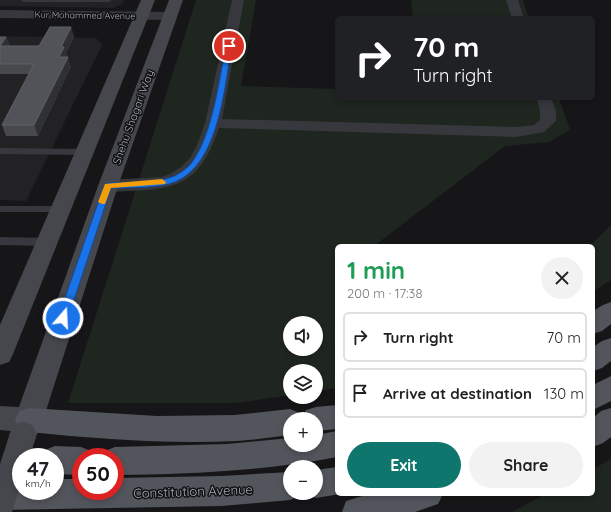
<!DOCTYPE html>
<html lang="en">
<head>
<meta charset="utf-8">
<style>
	:root { --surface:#fff; --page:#f2f2f2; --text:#202124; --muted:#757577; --line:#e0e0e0; --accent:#0f766e }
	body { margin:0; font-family:Quicksand,sans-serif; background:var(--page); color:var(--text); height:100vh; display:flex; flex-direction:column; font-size:15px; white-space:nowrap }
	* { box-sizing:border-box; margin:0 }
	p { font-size:13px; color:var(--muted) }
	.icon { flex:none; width:22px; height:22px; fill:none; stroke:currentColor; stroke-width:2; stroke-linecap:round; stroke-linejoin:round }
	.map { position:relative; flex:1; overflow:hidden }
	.drawer { position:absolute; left:335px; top:244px; width:260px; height:252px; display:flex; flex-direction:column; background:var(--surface); border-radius:6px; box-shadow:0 2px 6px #0003 }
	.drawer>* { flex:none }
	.banner { position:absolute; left:335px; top:16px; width:260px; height:84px; border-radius:6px; box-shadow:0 2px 6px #0003; background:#202124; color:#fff; overflow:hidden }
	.buttons { position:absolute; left:283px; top:316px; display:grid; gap:8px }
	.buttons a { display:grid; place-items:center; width:40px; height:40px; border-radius:50%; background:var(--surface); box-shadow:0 2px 6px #0003; font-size:20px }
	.speed { position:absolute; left:12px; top:448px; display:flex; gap:8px; font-size:20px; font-weight:700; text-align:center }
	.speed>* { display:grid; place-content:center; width:52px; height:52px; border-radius:50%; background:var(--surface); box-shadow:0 2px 6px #0003; line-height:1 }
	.speed small { font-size:10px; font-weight:400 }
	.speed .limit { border:6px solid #d22; background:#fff; color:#111 }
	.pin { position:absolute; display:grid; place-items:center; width:34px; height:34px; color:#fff; margin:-17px; border:2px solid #fff; border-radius:50%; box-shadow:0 1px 4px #0007 }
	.me { position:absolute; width:44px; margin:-22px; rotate:19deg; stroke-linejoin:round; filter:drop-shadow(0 0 3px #0008) }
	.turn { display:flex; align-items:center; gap:14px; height:84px; padding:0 12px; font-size:18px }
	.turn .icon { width:52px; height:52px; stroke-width:2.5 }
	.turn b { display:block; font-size:28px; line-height:34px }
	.round { display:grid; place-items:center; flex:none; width:42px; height:42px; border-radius:21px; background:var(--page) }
	.headline { display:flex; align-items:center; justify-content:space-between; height:68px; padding:0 12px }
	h1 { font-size:24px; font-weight:700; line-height:30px; color:#1e9e55 }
	.primary-button { display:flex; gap:8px; margin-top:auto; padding:8px 12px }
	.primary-button a { flex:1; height:46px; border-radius:24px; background:var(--accent); color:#fff; font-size:16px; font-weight:700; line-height:46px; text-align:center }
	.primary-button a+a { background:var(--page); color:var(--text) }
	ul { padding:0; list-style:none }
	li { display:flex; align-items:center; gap:12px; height:50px; margin:0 8px 6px; padding:0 4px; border:2px solid var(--line); border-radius:6px }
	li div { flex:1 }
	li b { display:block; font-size:15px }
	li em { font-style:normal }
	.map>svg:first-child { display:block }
	.built { fill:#222225 }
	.green { fill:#1e261f; fill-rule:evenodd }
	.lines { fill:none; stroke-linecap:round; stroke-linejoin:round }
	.service { fill:#37383d; fill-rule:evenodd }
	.minor { fill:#37383d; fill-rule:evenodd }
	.tertiary { fill:#37383d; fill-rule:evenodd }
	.secondary { fill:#45474d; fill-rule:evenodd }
	.primary { fill:#53555c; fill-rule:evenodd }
	.secondary-bridge { stroke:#45474d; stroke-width:26 }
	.wall { fill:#47494d }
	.shaded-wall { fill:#2f3033 }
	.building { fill:#525359; stroke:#5f6168 }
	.route { fill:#1a73e8; stroke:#114b97 }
	.slow { fill:#f59e0b }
	.labels { text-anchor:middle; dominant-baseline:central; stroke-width:3; stroke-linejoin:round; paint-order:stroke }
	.far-street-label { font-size:9px; fill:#a8adb8; stroke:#111113 }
	.street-label { font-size:11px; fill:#a8adb8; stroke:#111113 }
	.near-street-label { font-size:13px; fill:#a8adb8; stroke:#111113 }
</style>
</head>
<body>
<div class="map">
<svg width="611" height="512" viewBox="0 0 611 512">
	<rect width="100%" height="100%" fill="#161618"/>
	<path class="built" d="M0,0H124L122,4L113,8L0,6Z
		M0,36L96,38L102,45L26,201L0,200Z"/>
	<path class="green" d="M196,0H256L241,86L337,89V98H559L570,130L549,142L505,146L374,246H337V388L316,391V371H290V395L237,403H68ZM290,323H316V349H290Z
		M411,0H523L529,18H413Z
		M611,225V280L593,292V246H590Z
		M611,459V512H512L546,494H593V469Z"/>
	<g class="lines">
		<path class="service" d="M21,0H112L109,2H24Z
			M0,148L85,149L89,152L85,155L0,154Z
			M0,206H61L66,209L61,212H0Z
			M0,237L47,238L52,242L47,246L0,245Z"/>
		<path class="minor" d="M232,0H244L222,119L516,127L534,125L540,120V111L537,98H551L556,111V121L544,132L516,137L219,128C197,193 169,189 108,192L102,190L99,186L102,182L108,180L162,177L170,174L181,167L190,158L197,145L205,123Z
			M506,0H518L524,18H512Z"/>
		<path class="tertiary" d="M0,10L170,12L175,13L177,16L175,19L170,20L0,18Z"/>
		<path class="secondary" d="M141,0H155L13,354L9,362L0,365V325Z
			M169,0H183L118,186L43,420L33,444L23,448L13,444L9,435L11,431L0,430V406L19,407L98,186Z"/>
		<path class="primary" d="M611,302V324L602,331L593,334V311L603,305Z
			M611,338V361L602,368L593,371V347L602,341Z
			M611,376V401L593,410V385Z
			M337,405V429L316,431V419H302L306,410L316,407Z
			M29,408L157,416L235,415L290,409L300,413L302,419H290V435C272,437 254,440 236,441C167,444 98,439 29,432L19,429L15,420L19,411Z
			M611,408V437L603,443L593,447V418L601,411Z
			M337,431V457C264,471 190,474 115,475V457H102L105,451L115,447L227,444L290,438V445H316V435Z
			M55,446L81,447L91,451L94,457H81V475L55,474V457H42L45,450Z
			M337,467V494H340L316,498L306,494L305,493H316V470Z
			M290,472V493H302L300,496L290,500L222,506L0,510V480H21V491H55V479H81V491H115V478L222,476Z
			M369,494H443L438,504L415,512H342L346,501Z"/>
		<path class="secondary-bridge" d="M0,507L23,435"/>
	</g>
	<path class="wall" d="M71,27L74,37L66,53L67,57L71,67L38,136H6L2,125L29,74H0V37H6L10,46H39Z"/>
	<path class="shaded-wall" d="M71,27L74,37L66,53L67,57H59L61,47Z
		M6,37L10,47L0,46Z
		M68,57L71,67L38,136L34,125Z"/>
	<path class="building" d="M50,27H71L61,47H64L59,57H68L34,125H2L34,64H0V37H6L0,46H39Z"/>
	<path class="route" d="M229,44L232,46C224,88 219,164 175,182C161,188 127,188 111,188L68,318L67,320H60L58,318L104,186L108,183C125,182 157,183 172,177C180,174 188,168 193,161C213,132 219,80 226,46Z"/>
	<path class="slow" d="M162,179L166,182L165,184L111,188L105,204H102L98,202L105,184Z"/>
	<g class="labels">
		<g class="far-street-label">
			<text transform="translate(85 15) rotate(1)">Kur Mohammed Avenue</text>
		</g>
		<g class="street-label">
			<text transform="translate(133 117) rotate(-70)">Shehu Shagari Way</text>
		</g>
		<g class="near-street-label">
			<text transform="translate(193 491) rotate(-2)">Constitution Avenue</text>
		</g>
	</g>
</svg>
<div class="buttons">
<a><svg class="icon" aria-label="sound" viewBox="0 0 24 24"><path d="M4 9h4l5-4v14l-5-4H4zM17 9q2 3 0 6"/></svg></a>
<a><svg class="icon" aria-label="layers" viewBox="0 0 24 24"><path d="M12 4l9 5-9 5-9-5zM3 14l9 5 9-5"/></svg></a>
<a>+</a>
<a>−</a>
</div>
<div class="speed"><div>47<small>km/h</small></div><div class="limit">50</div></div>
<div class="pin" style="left:229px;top:46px;background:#d93025"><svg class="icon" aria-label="arrive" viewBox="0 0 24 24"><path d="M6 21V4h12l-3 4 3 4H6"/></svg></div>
<svg class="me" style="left:63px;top:318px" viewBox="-20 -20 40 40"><circle r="17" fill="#1a73e8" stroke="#fff" stroke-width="3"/><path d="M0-11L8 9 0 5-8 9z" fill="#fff"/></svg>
<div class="banner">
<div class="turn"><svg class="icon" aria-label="right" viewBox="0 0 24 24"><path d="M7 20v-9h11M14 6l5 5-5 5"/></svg><div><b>70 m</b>Turn right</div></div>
</div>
<section class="drawer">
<div class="headline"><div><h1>1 min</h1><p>200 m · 17:38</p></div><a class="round"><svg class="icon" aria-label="close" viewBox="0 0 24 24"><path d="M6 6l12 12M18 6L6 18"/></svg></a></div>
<ul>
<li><svg class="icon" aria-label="right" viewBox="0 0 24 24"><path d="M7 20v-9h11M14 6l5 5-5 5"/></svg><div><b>Turn right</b></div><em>70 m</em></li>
<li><svg class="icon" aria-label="arrive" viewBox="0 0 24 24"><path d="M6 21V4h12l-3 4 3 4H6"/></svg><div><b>Arrive at destination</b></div><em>130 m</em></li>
</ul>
<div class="primary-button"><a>Exit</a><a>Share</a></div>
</section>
</div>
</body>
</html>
